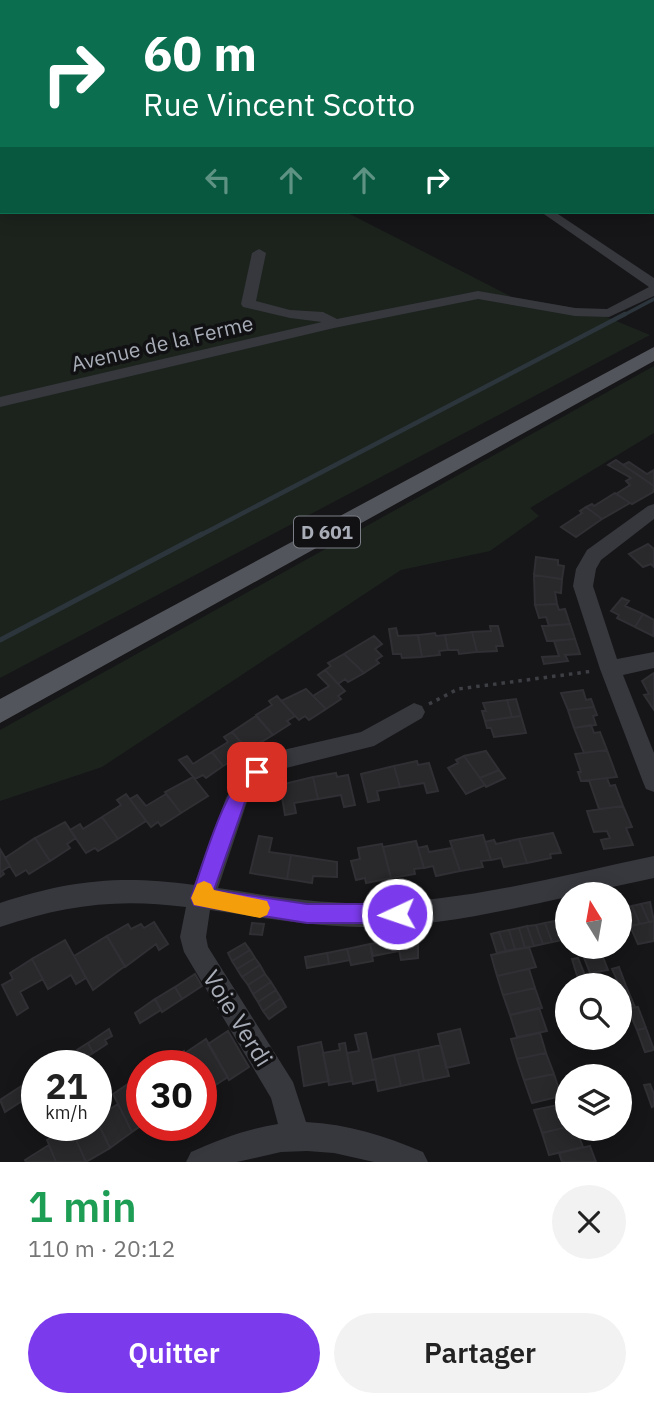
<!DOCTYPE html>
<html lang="fr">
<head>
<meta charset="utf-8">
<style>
	:root { --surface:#fff; --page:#f2f2f2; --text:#222; --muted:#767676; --accent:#7c3aed }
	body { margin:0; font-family:"IBM Plex Sans",sans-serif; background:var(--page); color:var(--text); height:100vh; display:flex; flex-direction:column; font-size:26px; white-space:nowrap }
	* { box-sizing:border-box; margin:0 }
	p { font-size:23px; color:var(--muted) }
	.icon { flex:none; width:38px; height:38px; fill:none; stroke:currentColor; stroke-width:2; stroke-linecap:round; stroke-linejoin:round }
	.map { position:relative; height:1162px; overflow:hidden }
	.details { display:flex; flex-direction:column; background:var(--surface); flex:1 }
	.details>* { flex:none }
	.banner { position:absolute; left:0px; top:0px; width:654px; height:214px; box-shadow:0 4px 18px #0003; background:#0b6e4f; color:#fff; overflow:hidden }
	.needle { width:46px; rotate:349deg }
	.controls { position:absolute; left:555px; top:882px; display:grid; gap:14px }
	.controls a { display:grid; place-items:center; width:77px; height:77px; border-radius:50%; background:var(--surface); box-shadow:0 4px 18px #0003; font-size:35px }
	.speed { position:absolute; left:21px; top:1050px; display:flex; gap:14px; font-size:35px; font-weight:700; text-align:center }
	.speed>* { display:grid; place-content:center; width:91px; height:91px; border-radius:50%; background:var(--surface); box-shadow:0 4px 18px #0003; line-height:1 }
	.speed small { font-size:18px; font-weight:400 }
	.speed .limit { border:10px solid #d22; background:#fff; color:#111 }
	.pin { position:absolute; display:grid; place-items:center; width:60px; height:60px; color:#fff; margin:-30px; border-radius:14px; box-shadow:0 4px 10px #0006 }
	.me { position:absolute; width:77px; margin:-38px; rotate:267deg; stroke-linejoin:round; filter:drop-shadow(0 0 5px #0008) }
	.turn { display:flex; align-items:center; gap:24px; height:147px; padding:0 28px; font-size:32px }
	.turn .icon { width:91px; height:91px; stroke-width:2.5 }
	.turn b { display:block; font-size:49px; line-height:60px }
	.lanes { display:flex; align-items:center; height:66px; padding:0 28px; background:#0003; justify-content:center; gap:35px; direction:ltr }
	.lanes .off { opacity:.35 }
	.round { display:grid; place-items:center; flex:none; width:74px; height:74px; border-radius:37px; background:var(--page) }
	.overview { display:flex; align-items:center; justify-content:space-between; height:119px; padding:0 28px }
	h1 { font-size:42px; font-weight:600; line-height:52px; color:#1e9e55 }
	.action { display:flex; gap:14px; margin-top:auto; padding:14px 28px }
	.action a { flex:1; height:80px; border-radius:42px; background:var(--accent); color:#fff; font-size:28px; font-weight:600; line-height:80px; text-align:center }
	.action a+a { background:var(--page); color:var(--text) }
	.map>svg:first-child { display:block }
	.green { fill:#1c231d }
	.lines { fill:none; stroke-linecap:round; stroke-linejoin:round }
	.stream-far2 { stroke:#2c353c; stroke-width:3.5 }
	.stream-far1 { stroke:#2c353c; stroke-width:4.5 }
	.stream { stroke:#2c353c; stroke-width:5 }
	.building { fill:#29292c; stroke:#303034; stroke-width:2 }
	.path { stroke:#3d3f44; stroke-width:3.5; stroke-dasharray:3.5 5; stroke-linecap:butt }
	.minor { fill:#37383d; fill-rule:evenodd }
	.major { fill:#53555c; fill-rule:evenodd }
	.route { fill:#7c3aed; stroke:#51269a; stroke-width:2 }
	.slow { fill:#f59e0b }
	.labels { text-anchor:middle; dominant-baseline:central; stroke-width:7; stroke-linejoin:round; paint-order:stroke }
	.shield { fill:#111113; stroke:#7b7e86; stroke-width:2 }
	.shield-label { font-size:19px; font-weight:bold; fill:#a8adb8 }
	.street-label { font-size:21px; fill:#a8adb8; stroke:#111113 }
	.near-street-label { font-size:24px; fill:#a8adb8; stroke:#111113 }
</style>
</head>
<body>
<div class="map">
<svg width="654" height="1162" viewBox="0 0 654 1162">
	<rect width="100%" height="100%" fill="#161618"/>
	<path class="green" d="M0,0L94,2H2V212H346L512,297L592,311L650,335L0,678Z
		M654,366V433L530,508L539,516L490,551L401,570L102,767L0,801V730Z"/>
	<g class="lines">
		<path class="stream-far2" d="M622,316L654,299"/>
		<path class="stream-far1" d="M199,536L625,314"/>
		<path class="stream" d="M0,640L202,534"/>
	</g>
	<path class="building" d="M616,460L654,486L653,492L632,504L616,494L630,485L626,481L631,478L608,465Z
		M629,462L647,474L654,470V486L623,465Z
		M615,493L630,503L602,519L586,507L592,504L594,506Z
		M586,507L602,519L576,537L561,527L582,513L580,511Z
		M648,544L654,549V567L651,564L643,567L629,554Z
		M536,557L558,560V565L564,566L562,579L534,575Z
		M534,575L562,579L561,593L555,592L557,604L535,605Z
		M622,598L629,601L625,606L643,614L635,627L617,618L619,615L611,611Z
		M557,604L559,610L565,609L570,624L549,626L546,617L539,618L535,605Z
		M643,614L654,620L653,636L635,627Z
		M570,624L575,639L547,641L542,626Z
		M490,626H498L503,646H496L497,651L477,652L472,632L491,631Z
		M396,628L398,636L418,635L422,657L402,658L401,654H393L389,629Z
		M472,632L477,652L459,654L458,650H448L445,635Z
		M435,633L436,636L445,635L448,650L439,651L440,655L422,657L418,635Z
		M374,636L382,644L375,649L382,656L376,660L379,663L364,673L344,654Z
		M575,639L580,654L565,655L568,661L544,664L542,657L559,656L554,641Z
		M344,654L364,673L348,682L345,679L338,684L325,670L331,666L328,663Z
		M325,670L345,691L338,696L341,699L326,709L313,696L329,686L318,675Z
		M654,673V710L644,695L649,694L642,681Z
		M306,689L326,709L309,720L305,716L299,720L281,701Z
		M583,690L586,700L591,699L594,707L568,710L561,693Z
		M277,696L295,716L287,721L290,724L273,735L256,715L272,705L269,701Z
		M516,699L521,716L512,717L507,700Z
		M507,700L512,717L485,721L482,711H486L483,703Z
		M594,707L597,715L593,716L596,725L574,728L568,710Z
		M256,716L273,735L248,750L232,732Z
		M521,716L526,733L494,737L491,728H487L485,721Z
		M591,725L594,733L600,732L607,750L584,753L574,728Z
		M232,732L245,747L237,752L240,756L223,766L212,752L228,742L224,737Z
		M607,750L617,777L581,781L578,772H581L575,754Z
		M486,751L499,770L480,778L464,756Z
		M212,752L223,766L206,778L203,775L195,779L179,760L187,756L193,764Z
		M464,756L485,785L466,794L448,768L458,763L456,760Z
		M417,761L418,765L429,763L438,791L427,793L424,783L400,787L394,766Z
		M394,766L400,787L377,791L379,800L368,802L361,774Z
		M499,770L505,778L486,787L480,778Z
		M336,773L337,777L348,775L355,805L344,807L341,795L318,799L313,777Z
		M193,777L208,796L181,813L165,792Z
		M313,777L318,799L294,803L296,813L285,815L280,785Z
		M607,778L610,786L615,785L623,806L599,809L589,780Z
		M126,794L146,821L118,839L102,817L121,805L117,800Z
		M166,794L181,813L161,826L158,822L151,827L130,799L137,795L146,806Z
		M623,806L632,827L626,828L633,845L604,849L601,840L610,838L607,831L594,832L587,811Z
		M102,817L118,839L98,851L95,848L86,853L70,830L80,824L83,829Z
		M65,822L76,838L67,844L70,848L50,861L35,838Z
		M553,833L561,853L550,854L551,858L527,863L519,839Z
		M483,835L491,860L481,861L483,867L460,871L450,841Z
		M259,836L272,838L269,852L291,855L287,879L250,873Z
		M35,838L50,861L29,874L26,870L16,876L5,858Z
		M519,839L527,863L504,867L501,858L491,860L485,842L494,840L496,844Z
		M416,841L424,868L414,869L415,874L391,878L383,847Z
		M382,844L391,878L366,883L365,878L356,880L351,861L360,859L358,848Z
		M427,846L429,852L452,848L460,871L436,876L433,866L424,868L418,848Z
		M0,849L10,866L2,871L4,874L0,877Z
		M291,855L337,862V877L313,876L312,883L287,879Z
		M650,902L654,921L649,922L641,904Z
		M641,904L649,922L640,924L632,906Z
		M632,906L640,924L631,926L624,908Z
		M620,908H624L631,926L622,928Z
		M563,919L567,939L562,940L555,921Z
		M555,921L562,940L552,942L545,923Z
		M654,921V941L638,944L630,926Z
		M154,922L168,944L159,950L156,944L125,967L107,936L128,924L131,929L141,924L144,928Z
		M252,923L264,924L262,935L250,934Z
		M545,923L552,942L543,944L536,925Z
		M536,925L543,944L534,946L527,926Z
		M527,926L534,946L525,948L519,928Z
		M519,928L525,948L515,949L509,930Z
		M509,930L515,949L506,951L499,932Z
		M499,932L506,951L497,953L491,934Z
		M107,936L125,966L93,990L74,956Z
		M397,939L399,951L373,956L370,944Z
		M397,939L418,945V958L401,960Z
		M65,940L86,978L76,984L71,975L48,989L32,959Z
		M245,943L250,950L232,961L228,953Z
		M370,944L373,961L351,965L347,949Z
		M529,947L536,967L497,976L491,955Z
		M580,947H600L602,951L583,955Z
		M347,949L350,960L329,964L327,953Z
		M250,950L255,958L237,969L232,961Z
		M601,952L608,970L590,973L583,955Z
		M327,953L329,964L307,968L305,957Z
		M255,958L260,965L242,977L237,969Z
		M578,958L586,978L578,979L572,959Z
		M32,959L43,979L20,992L28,1008L17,1015L2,985L13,979L10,973Z
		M260,965L265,974L248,985L242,977Z
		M619,967L626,986L620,987L612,969Z
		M529,969L535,988L503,995L497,976Z
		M195,974L202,986L182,999L175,987Z
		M265,974L271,982L253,994L248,985Z
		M271,982L276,990L258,1002L253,994Z
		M626,986L635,1007L628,1009L620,987Z
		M175,987L182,999L162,1012L155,999Z
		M535,988L542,1008L510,1015L503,995Z
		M276,990L281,998L263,1011L258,1002Z
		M281,998L286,1007L269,1019L263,1011Z
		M155,999L161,1010L140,1023L135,1013Z
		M638,1007L646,1028L637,1030L628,1009Z
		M539,1008L547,1031L517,1037L510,1015Z
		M646,1028L654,1050L645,1052L637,1030Z
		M109,1029L112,1036L105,1040L107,1044L93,1053L88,1043Z
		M460,1029L469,1063L446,1068L438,1034Z
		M228,1031L249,1067L229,1080L208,1044Z
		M366,1033L376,1079L353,1084L347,1053L359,1051L355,1035Z
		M540,1033L546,1053L517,1059L511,1039Z
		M206,1039L228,1077L206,1091L201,1083V1066H192L185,1053Z
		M321,1042L329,1081L304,1086L298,1047Z
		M88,1043L93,1053L81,1060L77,1050Z
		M345,1043L352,1081L329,1085L323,1053L340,1050L339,1044Z
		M441,1045L449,1076L424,1081L418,1050Z
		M418,1050L424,1081L401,1086L394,1055Z
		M184,1051L192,1066H163V1065Z
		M546,1053L554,1074L524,1080L517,1059Z
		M394,1055L401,1086L378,1091L372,1060Z
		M554,1074L561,1096L532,1103L524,1080Z
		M37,1076V1091L35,1093L33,1088L26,1092L23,1085Z
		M134,1080L142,1096V1125L132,1132L113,1094Z
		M650,1084L654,1094V1106L652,1107L644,1085Z
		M23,1085L28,1097L5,1112L0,1100Z
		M567,1103V1127L542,1133L534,1110Z
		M118,1104L132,1132L110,1148L96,1118Z
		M96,1119L110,1148L86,1162L73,1133L86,1125H96Z
		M70,1125L73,1133L86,1162H56L47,1140Z
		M567,1127L576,1129L583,1147L549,1155L542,1133Z
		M49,1145L56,1162H26L25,1160Z
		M590,1146L596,1162H562L559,1153Z"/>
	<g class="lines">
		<path class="path" d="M429,704L458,689L594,671"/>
		<path class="minor" d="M402,0H412L413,2H403Z
			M653,102H654V109H653Z
			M541,212H555L654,278V296L609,317L575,316L478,299L334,328L0,407V397L322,322L290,318L243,307L241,304L252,253L259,249L266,253L256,301L290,310L323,312L337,319L478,291L575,308L607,309L649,287Z
			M654,504V519L601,560L596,569L593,586L617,659L654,652V668L623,675L654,753V792L646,789L643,782L600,669L573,586L576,569L587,550L648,506Z
			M414,703L422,706L425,712L422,718L374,746L286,768L258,784L247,802L218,888C265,895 312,903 360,903C459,904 558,876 654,856V878L580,894H567V897C499,912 429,928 360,927C309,926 260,917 210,910L206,937L208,947L293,1082L306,1122C348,1124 385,1136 423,1152L428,1162H374L334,1153L307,1151L281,1152L237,1162H186L191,1152C220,1139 247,1129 278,1124L271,1098L184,952L180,937L186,907C117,898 65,905 0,927V903C71,880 120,875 194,885L226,798L242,770L256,760L283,750L361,732Z"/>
		<path class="major" d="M26,0L2,2V5L0,3V0Z
			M654,347V361L0,723V699Z"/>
	</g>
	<path class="route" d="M257,764L263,766L266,772L245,802L214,890L307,904H397L404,907L407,914L404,920L397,923H307L194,905L191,898C202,868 227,774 257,764Z"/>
	<path class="slow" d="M204,881L211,884L214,890L267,901L270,908L267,915L260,918L194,905L191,898L197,884Z"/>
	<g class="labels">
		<rect class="shield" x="294" y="516.5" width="66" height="31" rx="5"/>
		<g class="shield-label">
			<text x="327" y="532">D 601</text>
		</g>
		<g class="street-label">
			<text transform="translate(162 343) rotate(-13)">Avenue de la Ferme</text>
		</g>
		<g class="near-street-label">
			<text transform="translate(238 1018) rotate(58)">Voie Verdi</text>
		</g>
	</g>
</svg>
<div class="controls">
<a><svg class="needle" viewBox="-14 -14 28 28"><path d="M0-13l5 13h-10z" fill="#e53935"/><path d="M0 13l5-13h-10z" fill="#767676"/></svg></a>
<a><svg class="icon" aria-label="search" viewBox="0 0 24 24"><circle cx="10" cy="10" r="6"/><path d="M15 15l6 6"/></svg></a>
<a><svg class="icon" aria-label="layers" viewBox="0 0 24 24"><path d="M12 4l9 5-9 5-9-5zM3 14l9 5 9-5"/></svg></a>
</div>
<div class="speed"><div>21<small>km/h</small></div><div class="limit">30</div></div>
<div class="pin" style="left:257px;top:772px;background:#d93025"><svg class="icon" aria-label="arrive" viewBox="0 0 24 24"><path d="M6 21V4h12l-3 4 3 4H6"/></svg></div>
<svg class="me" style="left:397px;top:914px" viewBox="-20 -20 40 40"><circle r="17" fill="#7c3aed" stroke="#fff" stroke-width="3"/><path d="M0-11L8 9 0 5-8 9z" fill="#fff"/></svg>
<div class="banner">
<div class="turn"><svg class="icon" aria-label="right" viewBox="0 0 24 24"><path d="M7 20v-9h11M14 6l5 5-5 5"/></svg><div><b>60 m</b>Rue Vincent Scotto</div></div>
<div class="lanes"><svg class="icon off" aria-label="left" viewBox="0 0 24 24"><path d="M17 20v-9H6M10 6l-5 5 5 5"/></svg><svg class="icon off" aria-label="ahead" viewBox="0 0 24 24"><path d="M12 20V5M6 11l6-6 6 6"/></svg><svg class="icon off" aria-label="ahead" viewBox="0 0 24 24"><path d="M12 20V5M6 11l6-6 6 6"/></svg><svg class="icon" aria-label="right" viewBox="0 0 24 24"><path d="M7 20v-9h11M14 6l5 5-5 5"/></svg></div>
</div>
</div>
<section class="details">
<div class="overview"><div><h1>1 min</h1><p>110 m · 20:12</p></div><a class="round"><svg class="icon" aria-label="close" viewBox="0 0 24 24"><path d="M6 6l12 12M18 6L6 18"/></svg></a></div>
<div class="action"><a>Quitter</a><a>Partager</a></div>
</section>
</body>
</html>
